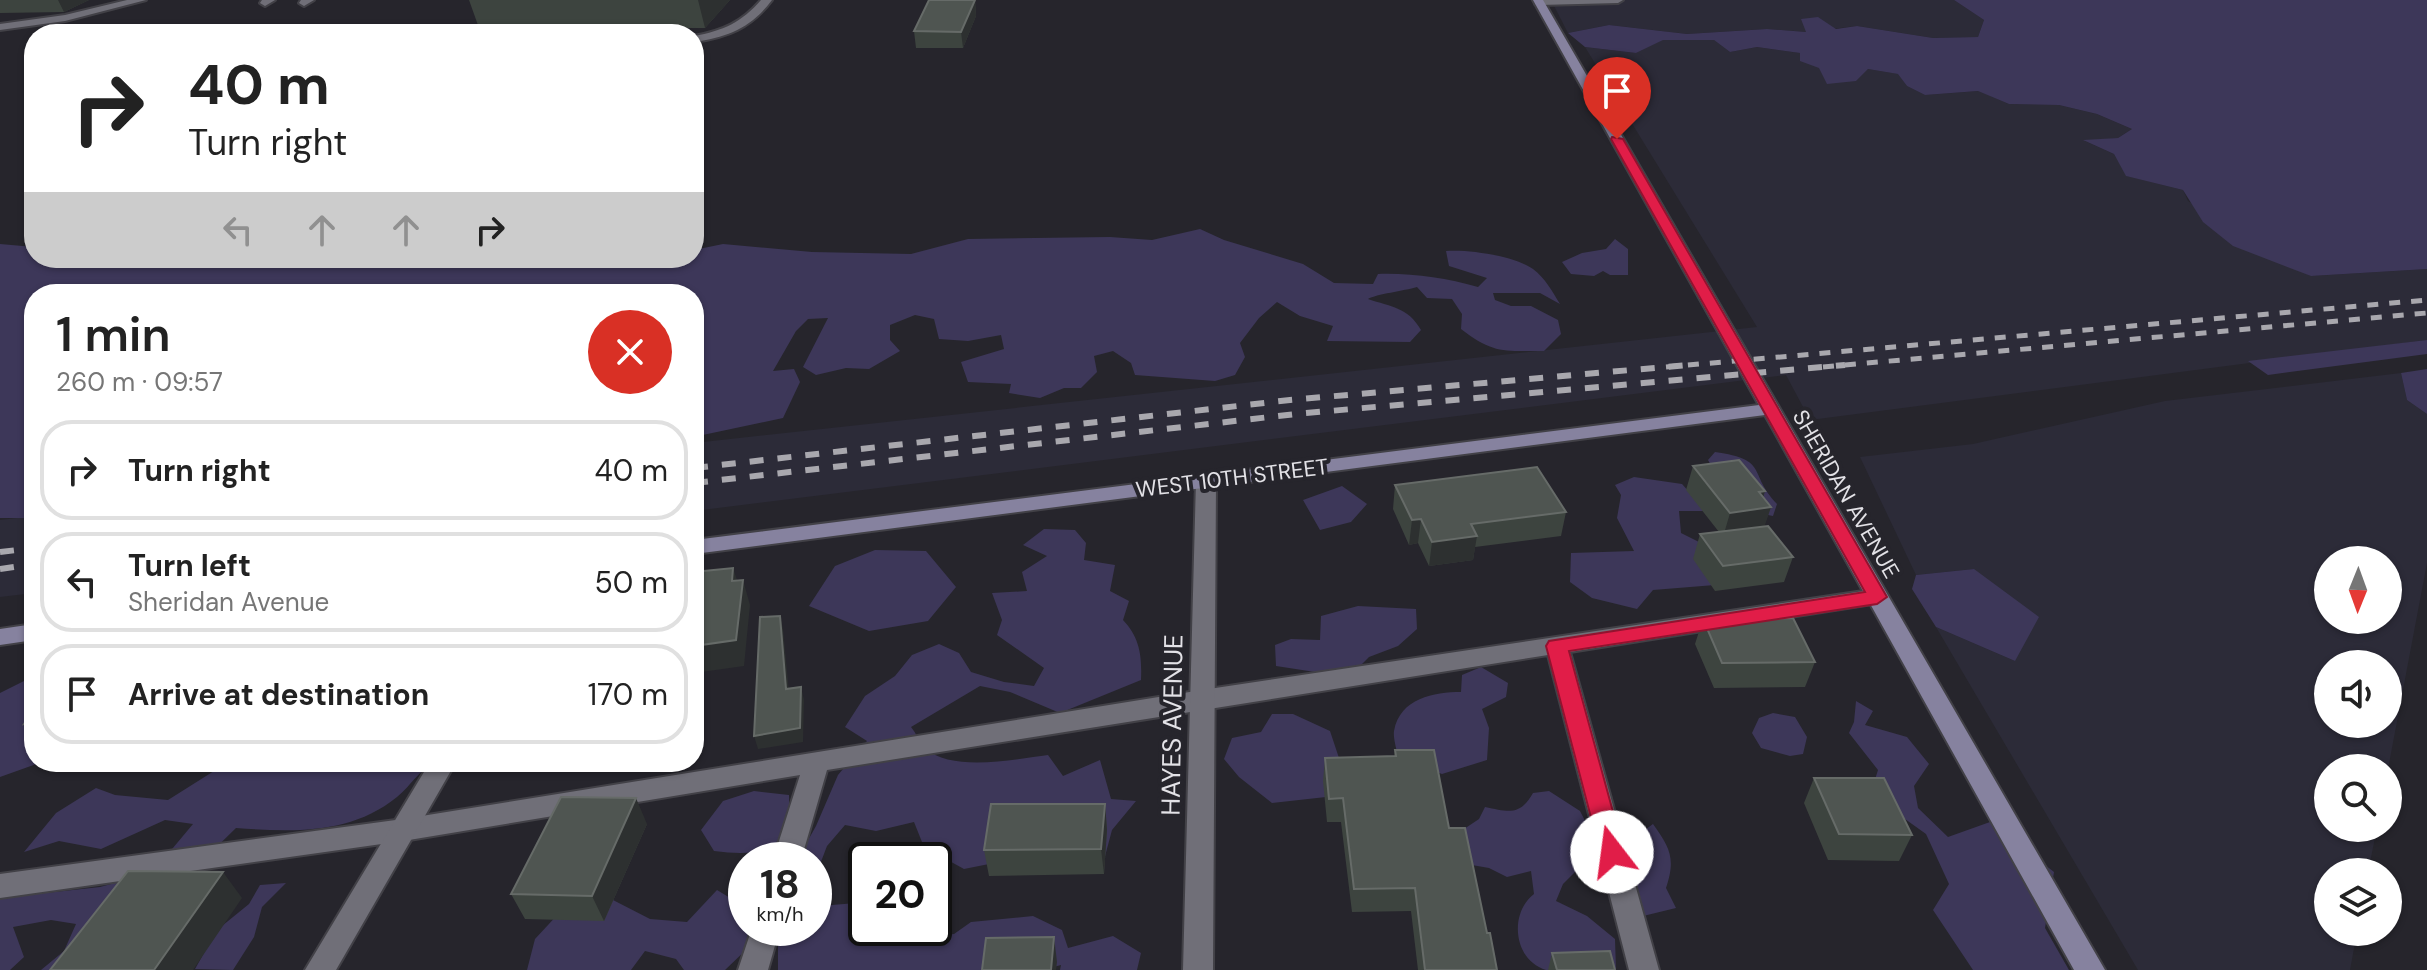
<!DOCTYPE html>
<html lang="en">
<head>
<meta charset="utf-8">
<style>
	:root { --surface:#fff; --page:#f2f2f2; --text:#222; --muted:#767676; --line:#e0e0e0 }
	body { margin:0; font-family:"DM Sans",sans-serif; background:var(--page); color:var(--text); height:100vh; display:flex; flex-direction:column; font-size:30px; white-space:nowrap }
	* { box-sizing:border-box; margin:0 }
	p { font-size:26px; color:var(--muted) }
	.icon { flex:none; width:44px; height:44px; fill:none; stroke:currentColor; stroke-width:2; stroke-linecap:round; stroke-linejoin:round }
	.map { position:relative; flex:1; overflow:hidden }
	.sheet { position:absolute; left:24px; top:284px; width:680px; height:488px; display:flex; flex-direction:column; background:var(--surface); border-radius:32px; box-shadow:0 2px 6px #0004 }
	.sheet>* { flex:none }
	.guide { position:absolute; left:24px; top:24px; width:680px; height:244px; border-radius:32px; box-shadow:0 2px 6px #0004; background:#fff; color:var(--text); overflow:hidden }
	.needle { width:52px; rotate:181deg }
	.tools { position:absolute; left:2314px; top:546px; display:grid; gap:16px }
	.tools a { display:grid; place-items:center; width:88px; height:88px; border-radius:50%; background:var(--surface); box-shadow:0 2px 6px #0004; font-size:40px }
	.speed { position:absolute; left:728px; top:842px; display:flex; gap:16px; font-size:40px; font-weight:700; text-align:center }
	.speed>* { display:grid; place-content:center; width:104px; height:104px; border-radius:50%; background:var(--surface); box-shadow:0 2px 6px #0004; line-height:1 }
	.speed small { font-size:20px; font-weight:400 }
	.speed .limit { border:4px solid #111; border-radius:12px; background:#fff; color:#111 }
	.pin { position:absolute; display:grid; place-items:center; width:68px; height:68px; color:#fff; margin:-82px -34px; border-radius:50% 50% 50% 0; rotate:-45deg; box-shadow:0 0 8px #0007 }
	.pin .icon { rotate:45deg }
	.me { position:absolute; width:88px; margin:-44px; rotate:345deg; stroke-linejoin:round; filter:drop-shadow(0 0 6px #0008) }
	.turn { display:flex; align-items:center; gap:28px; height:168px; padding:0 32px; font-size:36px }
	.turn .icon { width:104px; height:104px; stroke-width:2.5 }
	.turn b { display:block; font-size:56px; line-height:68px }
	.lanes { display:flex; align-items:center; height:76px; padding:0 32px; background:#0003; justify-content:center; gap:40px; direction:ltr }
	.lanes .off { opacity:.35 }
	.round { display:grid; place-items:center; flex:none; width:84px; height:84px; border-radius:42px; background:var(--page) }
	.headline { display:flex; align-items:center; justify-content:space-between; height:136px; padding:0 32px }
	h1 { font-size:48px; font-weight:600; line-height:60px }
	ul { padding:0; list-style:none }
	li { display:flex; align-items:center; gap:24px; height:100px; margin:0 16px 12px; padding:0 16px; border:4px solid var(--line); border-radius:32px }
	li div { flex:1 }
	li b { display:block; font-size:30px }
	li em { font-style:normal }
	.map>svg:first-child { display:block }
	.built { fill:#2c2b38; fill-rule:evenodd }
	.green { fill:#3d3759 }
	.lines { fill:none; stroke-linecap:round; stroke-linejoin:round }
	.lane-casing { stroke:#424147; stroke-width:4 }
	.street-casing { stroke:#424147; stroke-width:4 }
	.secondary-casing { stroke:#424147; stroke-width:4 }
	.lane { fill:#706f78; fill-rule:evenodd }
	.street { fill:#706f78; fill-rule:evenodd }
	.secondary { fill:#86829f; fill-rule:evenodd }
	.rail-far1 { stroke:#a9a8ae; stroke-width:5; stroke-dasharray:11 11; stroke-linecap:butt }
	.rail { stroke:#a9a8ae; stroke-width:6; stroke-dasharray:14 14; stroke-linecap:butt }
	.wall { fill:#3d443f }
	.shaded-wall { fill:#2d3030 }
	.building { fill:#4f5551; stroke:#666b68; stroke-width:2 }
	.route { fill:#e11d48; stroke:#92132f; stroke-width:2 }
	.labels { text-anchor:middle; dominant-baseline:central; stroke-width:8; stroke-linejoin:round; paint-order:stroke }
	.street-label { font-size:22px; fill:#e3e2e7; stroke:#26252c }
	.near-street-label { font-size:26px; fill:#e3e2e7; stroke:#26252c }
</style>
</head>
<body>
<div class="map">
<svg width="2427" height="970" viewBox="0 0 2427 970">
	<rect width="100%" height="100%" fill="#26252c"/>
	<path class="built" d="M1551,0H1954L1984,20L1978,37L1933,38L1857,26L1807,32L1767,29L1687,34L1609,25L1568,33Z
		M1662,40H1714L1730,52L1757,47L1800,53L1856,81L1868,69L1899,74L1907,86L1925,95L1979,91L2009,104L2059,105L2097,114L2132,129L2118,138L2085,141L2114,154L2127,176L2183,190L2188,201L2311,276L2427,269V340L1810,420L1786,375L694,511V443L1757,327L1585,47L1636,53Z
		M2401,373L2407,400L2427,414V563L2388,769L2328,768V828H2377L2368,872H2328V932H2357L2350,970H2138L1936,627L2015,661L1974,569L1916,575L1860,457L1973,444L2165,401ZM2328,560H2388V620H2328ZM2328,664H2388V724H2328Z
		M34,516V593L0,597V520Z"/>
	<path class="green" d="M1954,0H2427V269L2311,276L2233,246L2203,222L2183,190L2126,176L2114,154L2083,140L2118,138L2132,129L2097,114L2059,105L2009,104L1978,91L1925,95L1907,86L1898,74L1868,69L1856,81L1827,84L1819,68L1800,61V53L1757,47L1730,52L1714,40H1663L1636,53L1585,47L1568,33L1609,25L1687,34L1767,29L1806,32L1801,19L1818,17L1836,29L1857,26L1933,38L1978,37L1984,20Z
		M1200,229L1224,240L1303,264L1334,283L1373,284L1378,274C1413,273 1445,278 1478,287L1487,278L1449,266L1446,251C1468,249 1515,256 1533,269C1545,278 1552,291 1560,304L1540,293H1493L1495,300L1511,306H1531L1558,320L1561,334L1544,351C1504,351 1493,354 1461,329L1462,314L1452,299L1427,298L1417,287C1404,291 1376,294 1368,299C1391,307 1408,307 1421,330L1410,342L1327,341L1333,326L1300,316L1277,302L1259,318L1240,343L1245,357L1235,375L1215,381L1135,375L1131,363L1113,351L1094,356L1097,372L1081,388H1064L1040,398L1009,393L1011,384L968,382L961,362L1004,349L1001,335L968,341L939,339L934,319L915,315L890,325V340L900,351L869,369L846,368L816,375L803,367L828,318L808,319L796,331L773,371L794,369L800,382L783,418L698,436L694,434V294H34V518H0V244L34,247V258H294L378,261L400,258H694V250L723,244L812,252L911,254L968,239L1110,237L1152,240Z
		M1615,239L1628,249V275H1610L1603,271L1594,276L1571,274L1562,262L1582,253L1606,249Z
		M2427,340V354L2268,375L2248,361Z
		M2427,369V414L2407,400L2401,373Z
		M1715,452C1770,460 1747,472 1777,504L1773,516L1747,511L1718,478L1708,460Z
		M1634,477L1682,484L1706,511H1679L1681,533L1729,557L1715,585L1653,590L1637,609L1592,598L1570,582L1571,553L1634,551L1617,518L1621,495L1615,485Z
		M1342,486L1367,504L1351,522L1320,530L1303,500Z
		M1044,529L1075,530L1086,543L1084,560L1115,565L1110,591L1129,601L1123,620C1140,638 1142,656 1141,680L1060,713L1010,692L980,686L911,727C916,733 920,743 925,748C952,773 1016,759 1048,755L1063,776L1100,760L1111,799L1136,801L1112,830L1104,860L994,863L964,869L924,847L914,822L876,831L845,825L827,846L814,880V860H797L816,826L838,775L867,741L845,727L865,696L895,676L912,655L939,644L959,653L971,672L1004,682L1034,686L1044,668L997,635L1002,620L992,593L1027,591L1022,572L1047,556L1023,545Z
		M875,550L926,551L956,587L928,621L869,631L809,606L835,566Z
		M1974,569L2039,617L2015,661L1936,627L1912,589L1916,575Z
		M1358,606L1416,609L1417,629L1398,646L1369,657L1357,669L1328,674L1276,666L1275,645L1291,639L1320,640L1321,616Z
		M1481,667L1508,683L1506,697L1482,709L1489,728L1487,760L1442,774L1398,757C1397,750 1393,739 1394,731C1400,698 1434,692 1461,692L1462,675Z
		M34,676V762H42L0,777V693Z
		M1856,701L1873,711L1865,725L1907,737L1929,764L1914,786L1918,808L1948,837L1990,822L2054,872L2045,928L2069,970H1973L1933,910L1949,884L1926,834L1884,804L1873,786L1878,770L1849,733L1854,722Z
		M1773,713L1795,717L1807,737L1803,754L1790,756L1761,748L1752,733L1759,718Z
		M1272,714H1293L1330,731L1345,776L1326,797L1272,803L1239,777L1224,759L1232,738L1261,732Z
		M211,762H439C419,768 413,784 397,797C350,835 293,832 236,828L193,870L154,899L124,970H41L64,951L76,924L51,920L13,927L24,957L10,970H0V884L36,894L100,887L152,873L193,824L165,820L101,849L59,841L24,852L56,813L96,788L115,795L168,800L214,771Z
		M754,791L789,795C791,852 762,857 714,851L701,830L723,801Z
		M1549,791L1580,811L1597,844C1621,837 1632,840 1653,824C1670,848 1676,858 1666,888L1676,908L1639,917L1622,859L1594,853L1563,884L1556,901L1587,916L1615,939L1616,970C1600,970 1559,970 1546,970C1513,960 1509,913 1534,894L1531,871L1507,877L1489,868L1466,864L1464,829L1479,819L1485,807C1509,812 1520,816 1533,793Z
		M286,883L262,907L254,937L233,970L195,969L217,930L249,904L260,885Z
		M717,890L745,907L749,947L725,970H684L676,959L645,951L631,970H527L535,939L574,897L613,900L650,919L687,922Z
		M814,895L820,906L856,903L866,911V928H887L935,936L954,934L971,922L1033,916L1062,930L1068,948L1113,936L1141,953L1137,970H1060L1061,965L1042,970H778V942L787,928H814Z"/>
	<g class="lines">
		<g class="lane-casing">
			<path id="lane" d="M127,0H146L65,21L0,30V24L65,15Z
				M262,0H275L265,6L260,3Z
				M301,0H314L304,6L299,3Z
				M761,0H772C751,28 728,37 694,42V36C723,31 742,22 761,0Z
				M1535,0H1623L1618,3L1539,5L1535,4Z
				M1877,589L1885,592L1888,597L1885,602L1570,652L1659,970H1629L1548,655L827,770L801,860H773L800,775L403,841L0,898V874L403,819L1202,690Z
				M752,928H780L768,970H738Z"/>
		</g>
		<g class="street-casing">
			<path id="street" d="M1206,475L1216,481L1213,970H1183L1196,481Z
				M430,762H456L336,970H305Z"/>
		</g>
		<g class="secondary-casing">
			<path id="secondary" d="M1533,0H1543L2105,970H2074L1765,415L694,554V540L1759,405Z
				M34,624V640L0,645V629Z"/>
		</g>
		<use href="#lane" class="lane"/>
		<use href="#street" class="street"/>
		<use href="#secondary" class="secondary"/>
		<path class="rail-far1" d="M1666,367L2427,300
			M1823,367L2427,313"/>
		<path class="rail" d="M694,468L1290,400L1688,365
			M694,483L1296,414L1845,365
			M0,552L34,548
			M0,569L34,564"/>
	</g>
	<path class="wall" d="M0,0H89L64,12L0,13Z
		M469,0H730L705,28H479Z
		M975,0L976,16L963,48H916L914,31Z
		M1693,466L1765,491L1763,497L1771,507L1764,526L1793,557L1784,582L1715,591L1693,559L1700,534L1719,532L1686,490Z
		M1395,485L1566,512L1561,536L1475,547L1473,560L1429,566L1418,543L1409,545L1393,509Z
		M1703,619L1815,662L1805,687L1714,688L1695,644Z
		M1395,750L1449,828L1487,933L1497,970H1418L1411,911L1352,912L1341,822H1327L1323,781L1325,758L1394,757Z
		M1814,778L1912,835L1899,861L1828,860L1804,803Z
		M1105,804L1107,830L1104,874L989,876L984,850Z
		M647,824L604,921L525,919L511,894Z
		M1552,953L1615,970H1548Z"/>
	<path class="shaded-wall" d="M58,0H89L64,12Z
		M698,0H730L705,28Z
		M975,0L976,16L963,48L961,32Z
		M1765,491L1760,508L1771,507L1763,531L1723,537L1730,513L1759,492Z
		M1421,519L1418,543L1409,545L1412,520Z
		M1477,536L1473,560L1429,566L1432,542Z
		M733,568L741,592L732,581Z
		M743,580L750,605L744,666L694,673V646Z
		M780,616L783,629L790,702L786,689Z
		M801,687L804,700L803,742L758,749L754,736Z
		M34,722V737L24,724Z
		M636,798L647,824L604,921L592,896Z
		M1105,804L1107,830L1104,874L1101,849Z
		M223,872L242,898L193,970H154Z
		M1054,937L1057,962L1056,970H1051Z"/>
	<path class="building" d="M929,0H975L961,32L914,31Z
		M1739,460L1765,491L1759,492L1771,507L1730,513L1693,466Z
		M1537,467L1566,512L1471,524L1477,536L1432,542L1421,519L1412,520L1395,485Z
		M1768,526L1793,557L1723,566L1700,534Z
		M733,568L732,581L743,580L736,640L694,646V572Z
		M780,616L786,689L801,687L800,728L754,736L760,617Z
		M1793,618L1815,662L1722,663L1703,619Z
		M34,708V722L24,724Z
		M1395,750H1434L1449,828H1465L1487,933H1490L1497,970H1425L1415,888L1354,889L1343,798L1329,799L1325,758L1396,756Z
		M1814,778H1884L1912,835L1839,834Z
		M561,797L636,798L592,896L511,894Z
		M991,804H1105L1101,849L984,850Z
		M128,871L223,872L154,970H50Z
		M1054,937L1051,970H982L986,938Z
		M1610,951L1615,970H1557L1552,953Z"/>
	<path class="route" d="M1612,137L1623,139L1887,597L1877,604L1569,651L1624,852L1621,859L1612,862L1604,859L1600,852L1546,646L1549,641L1865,592L1611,139Z"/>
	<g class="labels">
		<g class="street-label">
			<text transform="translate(1232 478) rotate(-7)">WEST 10TH STREET</text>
			<text transform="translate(1846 494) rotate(60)">SHERIDAN AVENUE</text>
		</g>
		<g class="near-street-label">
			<text transform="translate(1172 725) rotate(-89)">HAYES AVENUE</text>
		</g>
	</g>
</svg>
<div class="tools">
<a><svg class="needle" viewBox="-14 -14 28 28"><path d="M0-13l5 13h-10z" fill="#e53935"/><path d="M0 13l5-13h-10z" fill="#767676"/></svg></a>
<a><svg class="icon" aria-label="sound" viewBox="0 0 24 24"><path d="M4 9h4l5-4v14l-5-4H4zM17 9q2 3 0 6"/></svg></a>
<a><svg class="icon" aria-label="search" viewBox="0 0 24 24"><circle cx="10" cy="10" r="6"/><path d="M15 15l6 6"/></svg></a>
<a><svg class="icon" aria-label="layers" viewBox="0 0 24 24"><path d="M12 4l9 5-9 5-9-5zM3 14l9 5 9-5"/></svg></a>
</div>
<div class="speed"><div>18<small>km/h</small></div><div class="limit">20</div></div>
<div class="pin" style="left:1617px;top:139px;background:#d93025"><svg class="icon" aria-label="arrive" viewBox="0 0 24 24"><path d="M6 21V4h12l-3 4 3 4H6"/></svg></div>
<svg class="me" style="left:1612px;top:852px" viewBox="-20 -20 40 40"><circle r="19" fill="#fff"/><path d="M0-13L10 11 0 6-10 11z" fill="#e11d48"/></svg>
<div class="guide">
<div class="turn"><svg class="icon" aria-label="right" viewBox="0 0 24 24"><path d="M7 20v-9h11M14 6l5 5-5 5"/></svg><div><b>40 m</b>Turn right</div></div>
<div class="lanes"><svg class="icon off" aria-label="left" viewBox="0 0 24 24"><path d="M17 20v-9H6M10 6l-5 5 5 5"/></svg><svg class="icon off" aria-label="ahead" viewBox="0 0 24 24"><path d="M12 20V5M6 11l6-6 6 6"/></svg><svg class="icon off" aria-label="ahead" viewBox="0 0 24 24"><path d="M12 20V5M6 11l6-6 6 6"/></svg><svg class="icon" aria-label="right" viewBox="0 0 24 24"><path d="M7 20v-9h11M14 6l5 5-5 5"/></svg></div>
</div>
<section class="sheet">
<div class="headline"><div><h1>1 min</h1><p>260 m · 09:57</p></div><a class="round" style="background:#d93025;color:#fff"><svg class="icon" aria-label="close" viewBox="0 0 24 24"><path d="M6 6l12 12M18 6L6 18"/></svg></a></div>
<ul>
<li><svg class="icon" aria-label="right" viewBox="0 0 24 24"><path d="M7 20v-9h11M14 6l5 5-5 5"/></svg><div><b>Turn right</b></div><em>40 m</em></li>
<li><svg class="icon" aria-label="left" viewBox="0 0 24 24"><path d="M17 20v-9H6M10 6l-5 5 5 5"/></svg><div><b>Turn left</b><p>Sheridan Avenue</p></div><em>50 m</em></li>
<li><svg class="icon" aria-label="arrive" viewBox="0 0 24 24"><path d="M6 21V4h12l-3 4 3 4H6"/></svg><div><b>Arrive at destination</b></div><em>170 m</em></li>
</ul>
</section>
</div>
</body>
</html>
